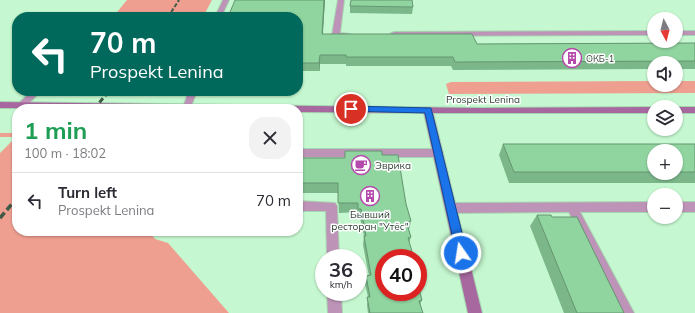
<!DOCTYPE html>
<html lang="en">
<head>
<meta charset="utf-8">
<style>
	:root { --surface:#fff; --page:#f2f2f3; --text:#2b2b33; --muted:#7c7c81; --line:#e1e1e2 }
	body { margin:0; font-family:Mulish,sans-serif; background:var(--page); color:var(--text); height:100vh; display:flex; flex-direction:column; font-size:15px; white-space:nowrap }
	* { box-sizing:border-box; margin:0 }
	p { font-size:13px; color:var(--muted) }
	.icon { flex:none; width:22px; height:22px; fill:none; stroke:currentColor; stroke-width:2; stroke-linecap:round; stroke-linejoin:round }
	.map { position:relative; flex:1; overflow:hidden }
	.sheet { position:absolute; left:12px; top:104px; width:291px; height:132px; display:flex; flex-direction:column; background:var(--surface); border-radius:16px; box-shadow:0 1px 3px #0004 }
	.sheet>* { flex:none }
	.top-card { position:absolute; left:12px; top:12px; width:291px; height:84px; border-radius:16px; box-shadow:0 1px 3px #0004; background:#00695c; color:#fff; overflow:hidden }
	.needle { width:26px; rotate:173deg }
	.fabs { position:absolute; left:647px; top:12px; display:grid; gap:8px }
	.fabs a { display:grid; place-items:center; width:36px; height:36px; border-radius:50%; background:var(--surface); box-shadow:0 1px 3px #0004; font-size:20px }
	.speed { position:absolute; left:315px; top:249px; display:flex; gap:8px; font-size:20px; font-weight:700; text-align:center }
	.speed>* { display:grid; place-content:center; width:52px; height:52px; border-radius:50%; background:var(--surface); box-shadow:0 1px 3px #0004; line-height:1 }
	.speed small { font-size:10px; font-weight:400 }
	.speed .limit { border:6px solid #d22; background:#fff; color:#111 }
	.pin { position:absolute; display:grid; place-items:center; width:34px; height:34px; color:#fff; margin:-17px; border:2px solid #fff; border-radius:50%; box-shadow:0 1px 4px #0007 }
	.me { position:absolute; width:44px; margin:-22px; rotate:347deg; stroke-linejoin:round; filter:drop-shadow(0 0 3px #0008) }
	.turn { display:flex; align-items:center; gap:14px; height:84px; padding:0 12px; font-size:18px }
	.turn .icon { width:52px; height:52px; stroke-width:2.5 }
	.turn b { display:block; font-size:28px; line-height:34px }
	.round { display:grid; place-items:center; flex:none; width:42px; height:42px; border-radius:16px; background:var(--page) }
	.overview { display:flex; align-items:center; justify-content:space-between; height:68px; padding:0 12px }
	h1 { font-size:24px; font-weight:700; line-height:30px; color:#1e9e55 }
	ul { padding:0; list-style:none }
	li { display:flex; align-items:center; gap:12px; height:56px; padding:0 12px; border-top:1px solid var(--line) }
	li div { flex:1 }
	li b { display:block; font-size:15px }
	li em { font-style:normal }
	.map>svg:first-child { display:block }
	.green { fill:#ef9f90 }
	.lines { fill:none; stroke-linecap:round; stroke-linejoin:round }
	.lane-casing { stroke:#a7d4b0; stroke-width:2 }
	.secondary-casing { stroke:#a7d4b0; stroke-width:2 }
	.lane { fill:#be93b8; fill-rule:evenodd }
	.secondary { fill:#a768a0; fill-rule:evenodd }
	.rail-far2 { stroke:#415a47; stroke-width:2; stroke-dasharray:4 2; stroke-linecap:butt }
	.rail-far1 { stroke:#415a47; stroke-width:3; stroke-dasharray:5.5 3; stroke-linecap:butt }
	.rail { stroke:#415a47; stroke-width:3.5; stroke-dasharray:7 3.5; stroke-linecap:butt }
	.wall { fill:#7cb78a; fill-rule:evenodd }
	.shaded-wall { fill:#659570 }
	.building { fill:#90d5a0; stroke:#659570 }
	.route { fill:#1a73e8; stroke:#114b97 }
	.labels { text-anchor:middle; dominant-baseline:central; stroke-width:3; stroke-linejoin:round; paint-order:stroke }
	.far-poi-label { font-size:9px; fill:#2d4232; stroke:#fff; text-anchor:start }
	.street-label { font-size:10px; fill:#2d4232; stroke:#fff }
	.poi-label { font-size:10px; fill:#2d4232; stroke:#fff; text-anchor:start }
</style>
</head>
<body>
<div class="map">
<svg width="695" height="313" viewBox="0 0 695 313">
	<rect width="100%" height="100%" fill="#c5f8d0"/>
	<path class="green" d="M127,0H212L203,17H113Z
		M654,81V85H676V81H695V93L449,94L446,84L451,82Z
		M0,133H17V231H149L155,239L168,243L229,313H0V153L16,137H0Z"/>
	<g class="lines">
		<g class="lane-casing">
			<path id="lane" d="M223,0H229L221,17H215Z
				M338,0H344L340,33L350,34V36L336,37L332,35Z
				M654,31V35L394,36L390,34L394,32Z
				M676,31H695V35H676Z
				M32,91H41L25,107H19L18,105L19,103Z
				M189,91H197L190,109H184L183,107Z
				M298,149H438L442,150L443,153L442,156L438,157H298Z
				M298,201L335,203L337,206L339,258H327L326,211H298Z
				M654,202V212H580L634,313H620L569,212L451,213L447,211L445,208L447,205L451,203Z
				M676,202H695V212H676Z
				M327,292H341L342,313H328Z"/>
		</g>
		<g class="secondary-casing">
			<path id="secondary" d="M0,102L481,108L654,107V113H433L482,313H468L424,113L298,112V109L0,108Z
				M676,107H695V113H676Z"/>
		</g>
		<use href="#lane" class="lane"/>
		<use href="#secondary" class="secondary"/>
		<path class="rail-far2" d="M168,17L179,0"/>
		<path class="rail-far1" d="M94,109L109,91"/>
		<path class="rail" d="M0,218L17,198"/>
	</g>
	<path class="wall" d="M235,0H325L323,34L477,44L695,43V69H676V63H654V69L453,70L451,66H346V64H320V71H298V17Z
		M350,6L413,7L412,14L350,13Z
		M503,144H695V183H509L499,155ZM654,151H676V173H654Z
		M382,155L406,204L411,221L409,230L411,237L409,243L384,258L422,300L420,305L423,313H368L367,305L368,297L365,284L366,276H369L363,245L364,236L360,218H358V212L339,213L338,193H298V158H345Z
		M537,215L552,217L624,313H564L530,226Z"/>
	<path class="shaded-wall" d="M324,0H325L322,43V34Z
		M320,55V71L319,63Z"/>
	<path class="building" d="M235,0H324L322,34H472L477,44L695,43V61L455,62L453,57H346V55H320L319,63H298V17H228Z
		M351,0H412L413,7L350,6Z
		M503,144H695V172H676V151H654V172H514Z
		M345,151H382V155H398L406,204L411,221L406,222L411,237L408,238L414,258H384V292H418V285L422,300L419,301L423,313H370L367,297H370L366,276L371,275L364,236H366L361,209H358V203H338V183H298V158H345Z
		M537,215H551L552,217H577L624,313H577Z"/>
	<path class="route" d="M351,106L431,108L467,253L465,256L461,258L457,256L456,253L425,113L348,111L347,109Z"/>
	<defs>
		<g id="building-ring" transform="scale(1)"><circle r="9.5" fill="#fff" stroke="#b44aab" stroke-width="1.5"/><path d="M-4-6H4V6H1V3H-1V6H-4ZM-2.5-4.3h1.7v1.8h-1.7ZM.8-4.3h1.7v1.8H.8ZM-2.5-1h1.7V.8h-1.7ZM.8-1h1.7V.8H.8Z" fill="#b44aab"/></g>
		<g id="cafe-ring" transform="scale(1)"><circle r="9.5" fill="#fff" stroke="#b44aab" stroke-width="1.5"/><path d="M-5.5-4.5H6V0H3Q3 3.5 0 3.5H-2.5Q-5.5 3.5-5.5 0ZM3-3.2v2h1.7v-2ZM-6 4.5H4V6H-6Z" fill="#b44aab"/></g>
	</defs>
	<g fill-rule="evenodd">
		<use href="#building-ring" x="572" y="58"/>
		<use href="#cafe-ring" x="361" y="165"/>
		<use href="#building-ring" x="370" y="196"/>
	</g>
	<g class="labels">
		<g class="far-poi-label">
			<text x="586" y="58">ОКБ-1</text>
		</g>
		<g class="street-label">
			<text x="483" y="99">Prospekt Lenina</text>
		</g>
		<g class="poi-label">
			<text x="375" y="165">Эврика</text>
			<text x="370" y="214" text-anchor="middle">Бывший<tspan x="370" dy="12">ресторан "Утёс"</tspan></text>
		</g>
	</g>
</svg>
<div class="fabs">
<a><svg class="needle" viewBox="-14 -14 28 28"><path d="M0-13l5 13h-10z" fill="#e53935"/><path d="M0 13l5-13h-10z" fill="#7c7c81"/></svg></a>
<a><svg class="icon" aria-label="sound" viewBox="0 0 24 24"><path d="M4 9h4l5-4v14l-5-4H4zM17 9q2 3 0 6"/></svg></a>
<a><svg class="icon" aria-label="layers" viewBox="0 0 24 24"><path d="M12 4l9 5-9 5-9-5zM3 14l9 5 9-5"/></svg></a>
<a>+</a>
<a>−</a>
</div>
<div class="speed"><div>36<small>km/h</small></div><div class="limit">40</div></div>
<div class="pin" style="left:351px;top:109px;background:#d93025"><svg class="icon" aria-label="arrive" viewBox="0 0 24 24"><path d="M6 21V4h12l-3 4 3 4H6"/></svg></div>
<svg class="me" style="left:461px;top:253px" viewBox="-20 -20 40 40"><circle r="17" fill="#1a73e8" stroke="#fff" stroke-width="3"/><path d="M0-11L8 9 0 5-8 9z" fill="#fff"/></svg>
<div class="top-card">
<div class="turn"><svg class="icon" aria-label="left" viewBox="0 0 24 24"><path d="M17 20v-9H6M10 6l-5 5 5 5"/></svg><div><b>70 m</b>Prospekt Lenina</div></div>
</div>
<section class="sheet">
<div class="overview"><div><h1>1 min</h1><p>100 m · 18:02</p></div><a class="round"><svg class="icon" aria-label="close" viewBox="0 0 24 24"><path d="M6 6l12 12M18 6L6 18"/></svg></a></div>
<ul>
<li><svg class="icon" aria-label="left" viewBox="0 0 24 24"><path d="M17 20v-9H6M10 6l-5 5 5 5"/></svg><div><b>Turn left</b><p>Prospekt Lenina</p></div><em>70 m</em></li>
</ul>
</section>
</div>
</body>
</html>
